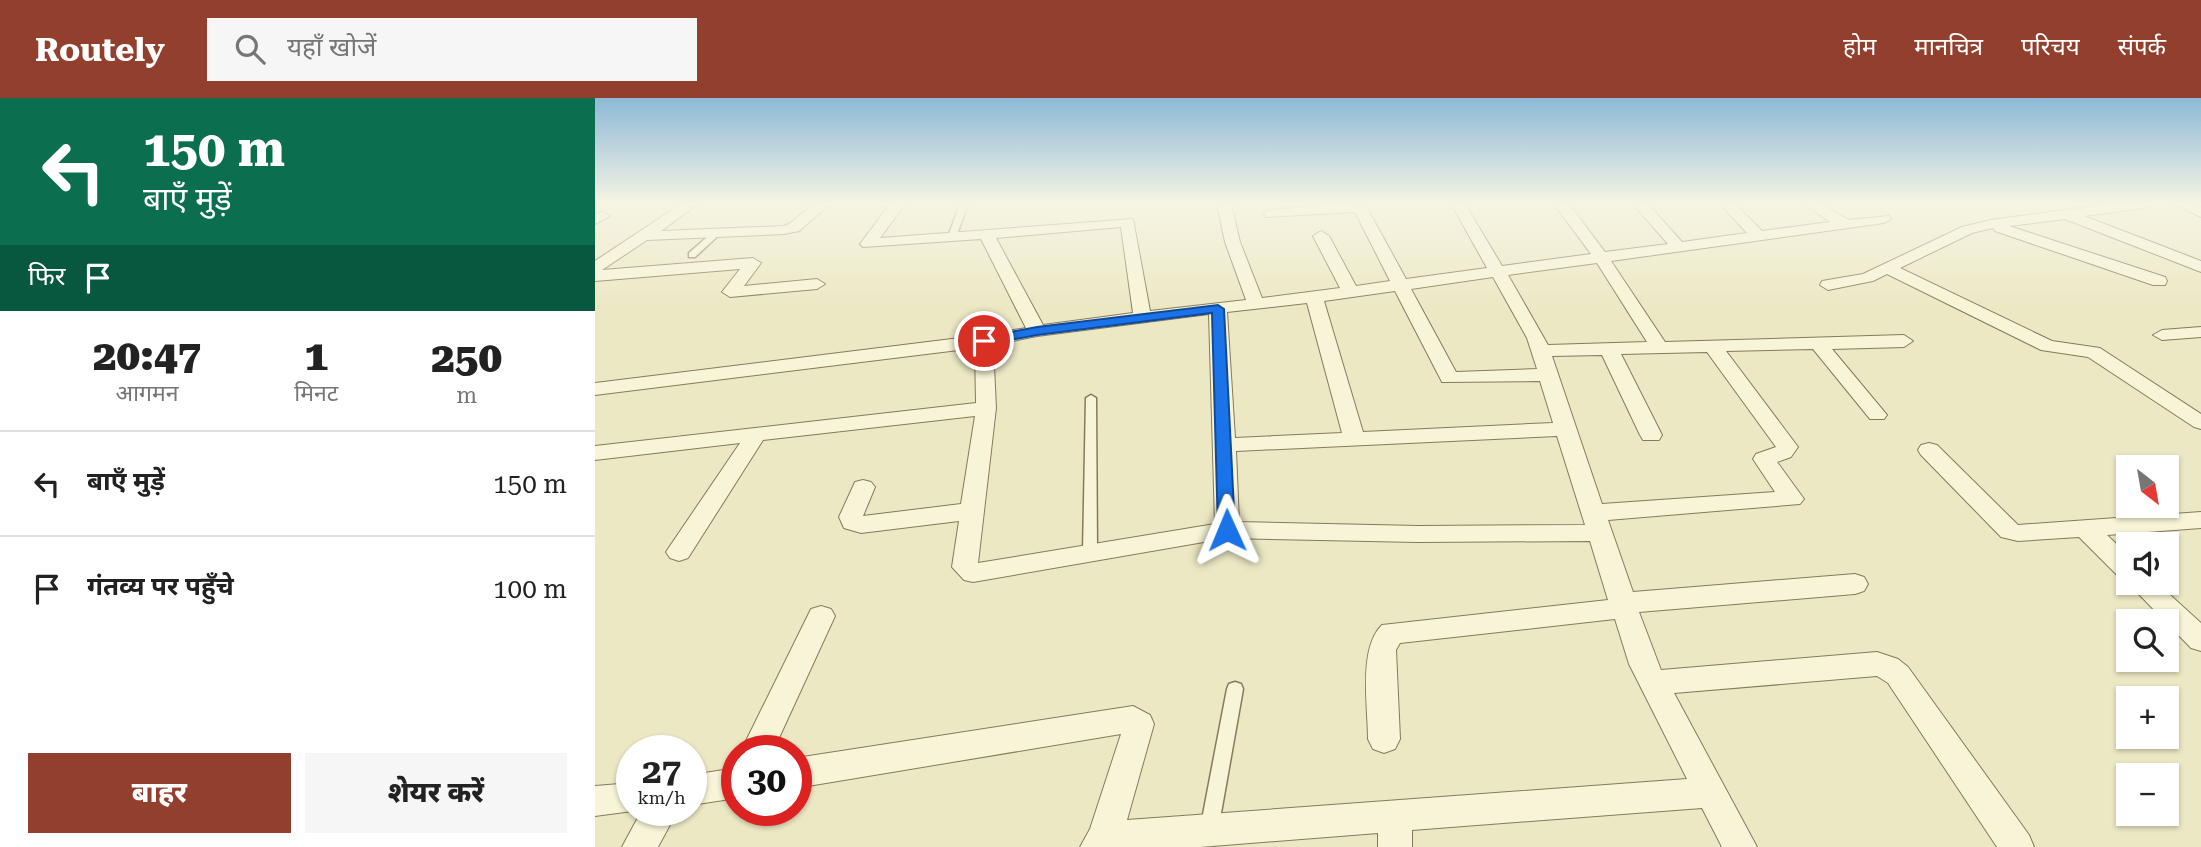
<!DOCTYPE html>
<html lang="hi">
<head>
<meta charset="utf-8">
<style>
	:root { --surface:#fff; --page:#f6f6f6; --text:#222; --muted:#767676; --line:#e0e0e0; --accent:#933f2e }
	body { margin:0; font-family:"Roboto Serif","Noto Sans Devanagari",serif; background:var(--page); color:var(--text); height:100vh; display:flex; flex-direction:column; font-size:26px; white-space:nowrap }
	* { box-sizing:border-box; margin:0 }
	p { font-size:23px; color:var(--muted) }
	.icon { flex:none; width:38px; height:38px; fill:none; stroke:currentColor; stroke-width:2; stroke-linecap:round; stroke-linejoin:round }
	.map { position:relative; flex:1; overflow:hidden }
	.side { display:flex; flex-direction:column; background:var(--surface); width:595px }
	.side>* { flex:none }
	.guide { background:#0b6e4f; color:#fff; overflow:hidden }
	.needle { width:46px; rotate:149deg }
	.controls { position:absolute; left:1521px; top:357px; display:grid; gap:14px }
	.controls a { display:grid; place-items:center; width:63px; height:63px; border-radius:0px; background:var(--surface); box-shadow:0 2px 5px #0004; font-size:35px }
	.speed { position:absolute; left:21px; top:637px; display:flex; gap:14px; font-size:35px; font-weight:700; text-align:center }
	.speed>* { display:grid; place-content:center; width:91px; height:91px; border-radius:50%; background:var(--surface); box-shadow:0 2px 5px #0004; line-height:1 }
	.speed small { font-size:18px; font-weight:400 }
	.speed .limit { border:10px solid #d22; background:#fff; color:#111 }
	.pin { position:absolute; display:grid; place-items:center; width:60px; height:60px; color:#fff; margin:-30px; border:4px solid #fff; border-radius:50%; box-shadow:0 2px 7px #0007 }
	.me { position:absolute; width:77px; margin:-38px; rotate:359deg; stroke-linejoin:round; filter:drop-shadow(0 0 5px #0008) }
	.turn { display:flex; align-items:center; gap:24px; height:147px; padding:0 28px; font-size:32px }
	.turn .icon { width:91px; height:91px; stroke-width:2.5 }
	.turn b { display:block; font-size:49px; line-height:60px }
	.then { display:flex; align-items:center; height:66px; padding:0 28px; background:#0003; gap:14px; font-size:26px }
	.eta { display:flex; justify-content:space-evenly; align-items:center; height:119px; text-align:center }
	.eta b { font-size:42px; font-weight:800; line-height:49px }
	.primary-button { display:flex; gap:14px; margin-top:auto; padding:14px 28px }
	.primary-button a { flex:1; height:80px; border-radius:0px; background:var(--accent); color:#fff; font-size:28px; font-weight:800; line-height:80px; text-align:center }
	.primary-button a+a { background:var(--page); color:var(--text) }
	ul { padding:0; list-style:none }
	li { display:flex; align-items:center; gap:21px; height:105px; padding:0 28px; border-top:2px solid var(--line) }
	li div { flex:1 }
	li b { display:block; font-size:26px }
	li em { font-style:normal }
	header { display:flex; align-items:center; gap:42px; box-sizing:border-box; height:98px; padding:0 35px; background:var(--accent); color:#fff }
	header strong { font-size:33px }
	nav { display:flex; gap:38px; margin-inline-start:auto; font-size:24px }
	.search { width:490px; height:63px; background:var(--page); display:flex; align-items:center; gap:18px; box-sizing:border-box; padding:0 24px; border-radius:0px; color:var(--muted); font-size:26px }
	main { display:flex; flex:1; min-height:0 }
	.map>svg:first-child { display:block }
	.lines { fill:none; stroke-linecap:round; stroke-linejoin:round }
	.service-casing { stroke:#867a5b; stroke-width:3 }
	.minor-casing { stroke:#867a5b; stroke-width:2 }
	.service { fill:#f7f4d7; fill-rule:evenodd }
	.minor { fill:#f7f4d7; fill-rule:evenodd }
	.route { fill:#1a73e8; stroke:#114b97; stroke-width:2 }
</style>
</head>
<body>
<header>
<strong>Routely</strong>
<div class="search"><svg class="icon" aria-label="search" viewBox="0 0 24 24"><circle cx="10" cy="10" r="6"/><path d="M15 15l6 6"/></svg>यहाँ खोजें</div>
<nav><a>होम</a><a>मानचित्र</a><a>परिचय</a><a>संपर्क</a></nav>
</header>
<main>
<section class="side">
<div class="guide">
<div class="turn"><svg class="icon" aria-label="left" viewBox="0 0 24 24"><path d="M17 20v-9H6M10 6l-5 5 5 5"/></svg><div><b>150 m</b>बाएँ मुड़ें</div></div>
<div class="then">फिर<svg class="icon" aria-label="arrive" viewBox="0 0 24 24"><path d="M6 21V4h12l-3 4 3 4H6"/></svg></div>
</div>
<div class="eta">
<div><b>20:47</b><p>आगमन</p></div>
<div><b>1</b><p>मिनट</p></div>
<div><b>250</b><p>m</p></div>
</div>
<ul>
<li><svg class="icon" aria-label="left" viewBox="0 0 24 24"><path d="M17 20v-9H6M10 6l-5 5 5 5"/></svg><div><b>बाएँ मुड़ें</b></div><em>150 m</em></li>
<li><svg class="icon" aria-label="arrive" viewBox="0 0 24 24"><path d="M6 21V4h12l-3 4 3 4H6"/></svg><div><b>गंतव्य पर पहुँचे</b></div><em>100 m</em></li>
</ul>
<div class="primary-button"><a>बाहर</a><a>शेयर करें</a></div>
</section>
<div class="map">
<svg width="1606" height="749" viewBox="0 0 1606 749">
	<rect width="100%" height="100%" fill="#ece8c4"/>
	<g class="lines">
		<g class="service-casing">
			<path id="service" d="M365,106H373L361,139L354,141L353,139Z
				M119,133L126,135L100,159H94V155Z
				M496,297L501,300L502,454L500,457H490L488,454L491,300Z
				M640,584L646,586L648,591L623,732L621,738L614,741L607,738L605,732L632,591L634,586Z"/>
		</g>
		<g class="minor-casing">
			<path id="minor" d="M86,106H103L66,133L189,128L194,126L219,106H235L204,133L189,136L52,142L7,172L158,160L166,165L149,188L222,181L230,186L222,191L135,199L127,194L145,171L0,183V163Z
				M295,106H310L285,140L538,121L555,213L651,202L630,144L622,106H636L645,144L667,200L745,190L718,138L726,133L734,138L761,188L795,183L760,114L671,119L669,116L671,113L676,112L737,106L771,108L811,181L892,170L858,109L860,106H870L907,168L996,156L959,106H974L1010,154L1073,146L1038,106H1053L1087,144L1152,135L1125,106H1140L1167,133L1235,124L1209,106H1227L1254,122L1294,118L1296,121L1289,125L1016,163L1070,244L1309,237L1318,243L1309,249L1237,251L1292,317L1289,321H1275L1218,251L1131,253L1203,349L1196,359L1182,364L1209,401L1205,406L1013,422L1038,494L1260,476L1269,479L1273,486L1269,493L1260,496L1044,514L1066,572L1282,554L1303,561L1313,569L1434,737L1439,749H1402L1293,585L1282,578L1079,595L1162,749H1127L1107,710L817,732V749H783V735L605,749H485L495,731L526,636L201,690V660L538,608L555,617L559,626L532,722L1092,681L1034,566L1020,521L805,545L801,552L805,641L800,651L789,655L778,651L773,641C773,609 763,550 787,527L1013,502L995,443L823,444L632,440L378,484L369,482L357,469L364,423L266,435L249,430L244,419L260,384L268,382L276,384L280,389L268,418L366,406L380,318L168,342L93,460L84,463L75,460L71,454L75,448L145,345L0,362V348L381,305L380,250L0,297V285L389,237L431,230L386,141L268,149L265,146ZM526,129L538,215L448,227L401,140ZM1002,165L1052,244L953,247L913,177ZM898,179L932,240L942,271L861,274L816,191ZM800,193L847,284L945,283L958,325L768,334L729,203ZM712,205L747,335L640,340L632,214ZM614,216L620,426L383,465L401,310L398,247L442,238ZM1112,254L1181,349L1161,356L1158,361L1180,394L1007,406L957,258L1007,257L1045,337L1048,342H1064L1067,337L1026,256ZM962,338L990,427L823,428L644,424L641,353Z
				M1514,106H1556L1549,110L1489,118L1606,163V174L1470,121L1414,128L1570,179L1572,183L1570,187H1558L1400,133L1398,130L1377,135L1305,170L1457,243L1505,250L1606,316V331L1599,329L1493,259L1446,252L1292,176L1278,183L1233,192L1225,187L1227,183L1268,176L1367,129L1396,122Z
				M1579,106H1599L1606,110V119Z
				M8,114L15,118L0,126V116Z
				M1606,229V239L1567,242L1558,237L1567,232Z
				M1334,345L1342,347L1423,427L1606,414V430L1512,437L1533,457V481L1524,479L1484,439L1423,443L1406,439L1326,357L1323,352L1326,347Z
				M1533,485H1562L1606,525V553L1596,550Z
				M226,508L236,511L240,518L178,653H146L216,511Z
				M142,670V700L96,707V677Z
				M37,685V712H45L0,718V688Z
				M47,712H83L63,749H27Z"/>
		</g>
		<use href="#service" class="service"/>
		<use href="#minor" class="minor"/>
	</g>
	<linearGradient id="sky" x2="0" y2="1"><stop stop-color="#8db9d7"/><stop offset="0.5" stop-color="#f6f5e4"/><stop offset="1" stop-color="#f6f5e4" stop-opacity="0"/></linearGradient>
	<rect width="1606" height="211" fill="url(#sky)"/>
	<path class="route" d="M623,207L629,211L640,432L632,438L623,432L617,215L442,237L389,247L382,243L389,239L442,229Z"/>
</svg>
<div class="controls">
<a><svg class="needle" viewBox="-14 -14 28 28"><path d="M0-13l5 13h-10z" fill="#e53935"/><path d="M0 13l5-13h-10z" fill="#767676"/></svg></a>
<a><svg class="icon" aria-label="sound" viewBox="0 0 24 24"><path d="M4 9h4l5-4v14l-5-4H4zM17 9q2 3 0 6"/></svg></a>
<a><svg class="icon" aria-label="search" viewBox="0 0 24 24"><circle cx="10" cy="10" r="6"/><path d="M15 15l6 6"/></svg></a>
<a>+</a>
<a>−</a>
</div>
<div class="speed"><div>27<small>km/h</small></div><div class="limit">30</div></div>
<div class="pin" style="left:389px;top:243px;background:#d93025"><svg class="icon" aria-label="arrive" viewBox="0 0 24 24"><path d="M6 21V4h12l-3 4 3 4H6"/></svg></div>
<svg class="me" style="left:632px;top:432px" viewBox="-20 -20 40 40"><path d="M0-17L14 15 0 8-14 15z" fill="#1a73e8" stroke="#fff" stroke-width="4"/></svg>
</div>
</main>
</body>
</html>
